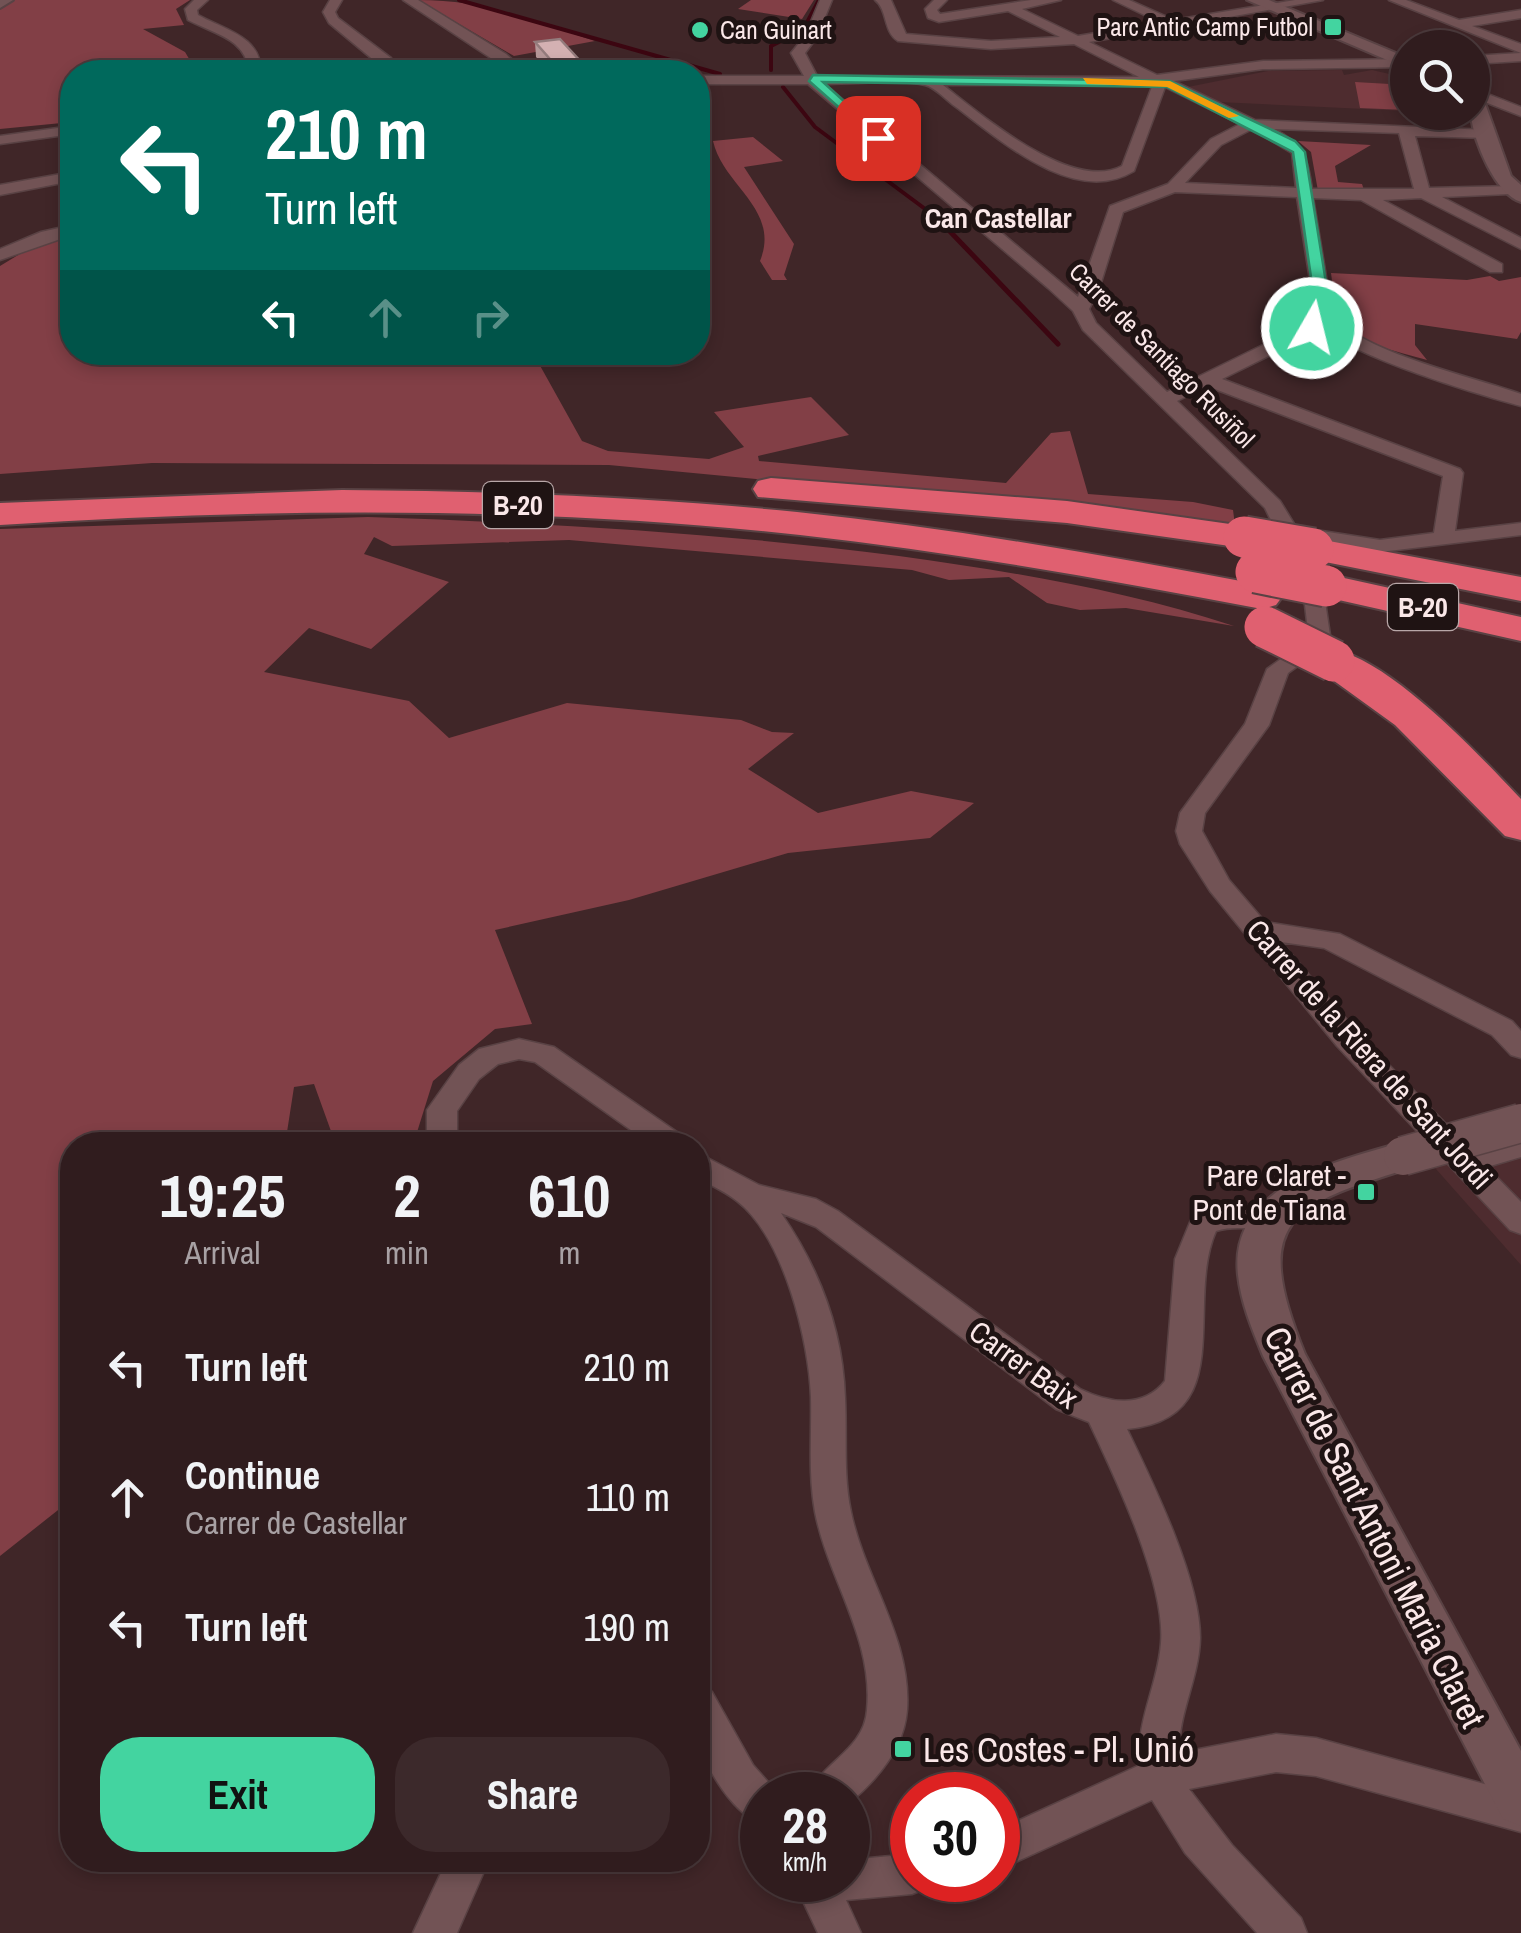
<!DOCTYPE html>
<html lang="en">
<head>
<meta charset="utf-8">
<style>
	:root { --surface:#301c1e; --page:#3c292b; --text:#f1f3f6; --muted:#a8a1a4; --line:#4b3a3c; --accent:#43d4a0 }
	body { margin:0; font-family:"Archivo Narrow",sans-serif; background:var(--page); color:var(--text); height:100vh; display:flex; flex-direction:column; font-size:38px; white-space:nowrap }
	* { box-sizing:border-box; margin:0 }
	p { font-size:32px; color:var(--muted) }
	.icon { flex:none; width:55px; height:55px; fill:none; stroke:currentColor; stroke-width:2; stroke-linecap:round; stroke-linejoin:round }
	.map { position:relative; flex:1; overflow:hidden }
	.sheet { position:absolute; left:60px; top:1132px; width:650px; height:740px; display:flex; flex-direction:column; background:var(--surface); border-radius:40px; box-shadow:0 5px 15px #0003,0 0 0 2px var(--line) }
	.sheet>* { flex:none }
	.guide { position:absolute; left:60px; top:60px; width:650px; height:305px; border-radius:40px; box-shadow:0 5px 15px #0003,0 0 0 2px var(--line); background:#00695c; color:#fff; overflow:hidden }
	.fabs { position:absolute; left:1390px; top:30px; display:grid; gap:20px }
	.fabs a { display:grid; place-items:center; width:100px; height:100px; border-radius:50%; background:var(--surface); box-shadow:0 5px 15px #0003,0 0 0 2px var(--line); font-size:50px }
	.speed { position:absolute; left:740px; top:1772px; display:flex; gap:20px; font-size:50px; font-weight:700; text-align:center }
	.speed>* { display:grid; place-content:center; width:130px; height:130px; border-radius:50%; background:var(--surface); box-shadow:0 5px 15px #0003,0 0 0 2px var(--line); line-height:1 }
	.speed small { font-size:25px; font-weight:400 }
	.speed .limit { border:15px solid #d22; background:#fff; color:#111 }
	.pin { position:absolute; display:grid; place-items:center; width:85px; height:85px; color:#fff; margin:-42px; border-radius:20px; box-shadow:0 5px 15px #0006 }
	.me { position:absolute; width:110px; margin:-55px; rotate:8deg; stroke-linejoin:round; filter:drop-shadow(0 0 8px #0008) }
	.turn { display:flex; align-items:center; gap:35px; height:210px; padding:0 40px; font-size:45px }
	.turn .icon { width:130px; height:130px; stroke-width:2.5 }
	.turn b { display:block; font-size:70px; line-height:85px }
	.lanes { display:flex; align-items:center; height:95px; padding:0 40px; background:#0003; justify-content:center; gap:50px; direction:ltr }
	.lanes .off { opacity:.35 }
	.eta { display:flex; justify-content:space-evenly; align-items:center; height:170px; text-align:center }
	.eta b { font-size:60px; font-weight:800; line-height:70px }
	.primary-button { display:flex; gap:20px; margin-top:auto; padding:20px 40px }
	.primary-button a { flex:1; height:115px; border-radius:40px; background:var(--accent); color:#111; font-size:40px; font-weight:800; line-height:115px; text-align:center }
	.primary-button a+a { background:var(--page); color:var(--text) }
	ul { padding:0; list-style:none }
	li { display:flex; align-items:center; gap:30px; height:130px; padding:0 40px }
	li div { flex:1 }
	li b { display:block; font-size:38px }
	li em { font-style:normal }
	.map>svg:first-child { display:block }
	.built { fill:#4e2c2f }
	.green { fill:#823f46 }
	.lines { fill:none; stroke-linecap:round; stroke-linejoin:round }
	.stream-far1 { stroke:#3c0611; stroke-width:4 }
	.stream { stroke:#3c0611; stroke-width:5 }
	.minor-casing { stroke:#594244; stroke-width:3 }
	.tertiary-casing { stroke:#594244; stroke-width:4 }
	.motorway-casing { stroke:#594244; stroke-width:4 }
	.minor { fill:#725355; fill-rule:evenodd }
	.tertiary { fill:#725355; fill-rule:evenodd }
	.motorway { fill:#e06070; fill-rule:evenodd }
	.tertiary-bridge-casing { stroke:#594244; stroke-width:41; stroke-linecap:butt }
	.motorway-bridge-casing { stroke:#594244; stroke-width:45; stroke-linecap:butt }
	.tertiary-bridge { stroke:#725355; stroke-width:38 }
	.motorway-bridge { stroke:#e06070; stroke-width:41 }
	.wall { fill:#b69899 }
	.shaded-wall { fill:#947c7d }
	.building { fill:#d4b1b2; stroke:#947c7d; stroke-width:2.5 }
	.route { fill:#43d4a0; stroke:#2c8a68; stroke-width:2.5 }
	.slow { fill:#f59e0b }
	.poi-dot { fill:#43d4a0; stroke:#1f1313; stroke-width:4 }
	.labels { text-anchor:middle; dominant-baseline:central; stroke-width:10; stroke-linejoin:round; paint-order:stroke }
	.far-poi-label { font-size:25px; fill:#fae7e8; stroke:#1f1313; text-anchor:end }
	.far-street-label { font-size:25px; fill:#fae7e8; stroke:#1f1313 }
	.far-neighbourhood-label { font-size:28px; font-weight:bold; fill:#fae7e8; stroke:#1f1313 }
	.shield { fill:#1f1313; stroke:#b8a7a8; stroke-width:2.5 }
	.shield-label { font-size:28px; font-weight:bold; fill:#fae7e8 }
	.street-label { font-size:30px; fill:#fae7e8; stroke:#1f1313 }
	.poi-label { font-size:30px; fill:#fae7e8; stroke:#1f1313; text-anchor:end }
	.near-street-label { font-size:35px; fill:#fae7e8; stroke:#1f1313 }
	.near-poi-label { font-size:35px; fill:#fae7e8; stroke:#1f1313; text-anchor:start }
</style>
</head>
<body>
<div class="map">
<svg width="1521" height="1933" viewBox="0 0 1521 1933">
	<rect width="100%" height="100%" fill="#402628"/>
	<path class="built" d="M1342,70L1344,75L1372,70L1407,78V111L1218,102L1188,87L1268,71Z
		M1516,1109L1521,1113V1265L1405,1134Z"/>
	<path class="green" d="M12,0H190L176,9L184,25L143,29L185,52L194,67L192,72H72V122L0,129V7Z
		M418,0C488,0 535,21 595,41L514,56Z
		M751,0H814L802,19L738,9Z
		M1355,82L1407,85V110L1360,108Z
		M753,137L783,161L744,167L794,244L784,275L787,280H772L760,261C781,209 723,186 713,141Z
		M1298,141L1371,145L1335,166L1338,182L1362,184L1365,193L1318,191L1311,152Z
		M72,235V352L533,353L582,441L608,451L709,459L744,447L714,412L811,397L849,435L758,456L759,461L1006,483L1051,433L1070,431L1088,494L1193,502L1233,510L1235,525L609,465L152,463L0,474V266L33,246Z
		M1331,273L1467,280L1490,276L1499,281L1521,277V332L1517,339L1415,324V345L1427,360C1401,352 1346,343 1337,313C1333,301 1333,286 1331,273Z
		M368,517C548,523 721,533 899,556C1014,572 1124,590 1234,626L1126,608L1080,610L1047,603L1009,577L949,580L912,570L569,540L392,546L374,537L364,554L449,582L371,649L309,628L264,672L409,701L449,738L567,703L741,720L772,732L794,733L748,769L818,813L911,791L974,803L930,838L788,853L629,900L495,930L532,1024L495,1029L433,1081L413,1145H336L314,1084L294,1087L285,1145H72V1499L0,1556V529Z"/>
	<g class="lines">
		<path class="stream-far1" d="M459,0L720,74
			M771,70V46L803,30L819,0
			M783,87L815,127L944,223"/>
		<path class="stream" d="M940,221L1058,344"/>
		<g class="minor-casing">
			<path id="minor" d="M194,0H208L197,10L198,15C225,30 261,36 261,72H249C246,38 214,34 188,20L185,9Z
				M330,0H342L335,12L338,18L391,58L401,72H388L329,23L323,12Z
				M403,0H418L506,54L526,72H512Z
				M820,0H832L817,37L805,53L817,76L1139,77L1074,44L991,49L898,41C883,32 888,10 875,0H891L906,34L991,41L1060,37L1008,11L939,22L928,18L925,9L934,0H947L937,10L940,14L1031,0H1061L1022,9L1078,36L1159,22L1113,0H1129L1174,20L1295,0H1323L1089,42L1157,75L1263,61L1408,59V67L1263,69L1174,81L1255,120L1488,130L1495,134L1488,138L1415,136L1429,188L1514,186L1517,189L1509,194L1442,197L1521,238V249L1421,198L1383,200L1502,264V272H1490L1361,200L1313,198L1333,319C1380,357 1463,374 1521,394V406C1473,393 1359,358 1323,329L1222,379L1460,469L1463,473L1455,531L1521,523V535L1380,552L1303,540L1323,588L1331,642L1288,673L1269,725L1205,813L1202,831L1229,880L1265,922L1340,934L1512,1021L1521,1031V1058L1511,1055L1492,1035L1324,948L1281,942L1357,1032L1470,1149L1521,1135V1157L1487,1167L1521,1202V1234L1510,1230L1337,1046L1210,891L1180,844L1176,831L1180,813L1245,724L1267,669L1309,639L1305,605L1295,570L1265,508L1083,330L1073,311L1048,288L808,84H698V76H804L791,53L805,36ZM824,84C849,84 903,79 925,85C935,87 947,101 956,107C1001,141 1075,207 1134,171L1165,87L1240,124L1211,139L1168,184L1110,206L1078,297ZM1153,84L1122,166C1072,193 982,115 943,85ZM1252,129L1292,153L1296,188L1185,183L1221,145ZM1274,129L1399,133L1414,189H1312C1307,157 1304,144 1274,129ZM1175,192L1297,197L1316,319L1167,392L1096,323L1089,309L1099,289L1123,212ZM1207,386L1443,476L1434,533L1380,540L1296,527L1280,501L1177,401Z
				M1389,0H1406L1459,20L1521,10V18L1472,26L1521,44V53Z
				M1521,53V61L1472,64V56Z
				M1472,88L1521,107V116L1472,97Z
				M72,126V134L0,144V136Z
				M72,172V181L0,195V185Z
				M72,225V235L0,260V249L41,232Z
				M519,1039L554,1047L684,1137L688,1145H652L535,1062L519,1059L498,1064L479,1079L457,1111V1145H427V1110L459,1065L479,1049Z
				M698,1153L759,1185L816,1199L838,1211L1080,1389C1109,1403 1143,1409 1165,1381L1175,1259L1193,1215L1228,1203L1278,1210L1283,1218L1278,1226C1257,1232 1237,1224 1216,1231C1184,1303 1240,1419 1127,1429C1153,1483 1201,1581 1200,1639C1199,1678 1178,1714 1179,1753L1276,1734L1316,1738L1521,1794V1832L1316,1776L1276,1772L1189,1789L1232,1845L1301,1918L1307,1933H1257L1185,1853L1152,1800L998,1870V1830L1140,1765C1135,1723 1158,1685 1161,1643C1166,1584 1115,1477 1089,1422L1056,1409L816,1227L781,1213C819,1268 843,1331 845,1398C847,1436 843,1475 851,1512C865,1580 912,1639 907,1710C904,1749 876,1781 848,1804V1795H808C822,1762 864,1750 867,1710C874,1639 828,1579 815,1512C808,1474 812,1435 811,1397C809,1341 784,1237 737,1201C726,1192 710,1185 698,1178Z
				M698,1687L712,1692L753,1765L776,1791L778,1795H762V1824C734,1814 708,1772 699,1744C693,1728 697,1703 698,1687Z
				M912,1854V1880H930L927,1888L912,1894L846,1900L861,1933H818L793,1880H848V1860Z
				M447,1860H489L457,1933H413Z"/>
		</g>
		<g class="tertiary-casing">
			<path id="tertiary" d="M0,0H13L0,8Z
				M1247,0H1269L1408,58V69Z
				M1472,87L1481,92L1511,176L1521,185V202C1495,194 1474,142 1471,116C1471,111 1472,96 1472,87Z
				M1403,1142L1417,1146L1422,1156L1417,1166C1291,1205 1249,1217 1305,1354L1521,1751V1826L1503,1819L1263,1356C1252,1329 1241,1303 1238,1275C1228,1185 1338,1161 1403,1142Z"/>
		</g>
		<g class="motorway-casing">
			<path id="motorway" d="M771,478L1067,501L1244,526L1257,529L1263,537L1257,545L1244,548L1067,523L758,497L753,489L758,481Z
				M342,490C494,491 646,497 797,512C953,528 1108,556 1262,585L1276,589L1282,597L1276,605L1262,609C1109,580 955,552 800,535C534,506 267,508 0,525V503Z
				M1313,538L1521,577V601L1300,557L1294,549L1300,541Z
				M1326,574L1521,617V641L1312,594L1306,586L1312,578Z
				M1334,649C1395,664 1478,754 1521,799V840L1505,836L1395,725L1319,670L1313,661L1319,652Z"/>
		</g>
		<use href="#minor" class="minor"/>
		<use href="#tertiary" class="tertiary"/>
		<use href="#motorway" class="motorway"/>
		<g class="tertiary-bridge-casing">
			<path id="tertiary-bridge" d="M1403,1156L1521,1123"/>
		</g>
		<g class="motorway-bridge-casing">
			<path id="motorway-bridge" d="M1244,537L1313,549
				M1256,572L1326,586
				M1265,627L1334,661"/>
		</g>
		<use href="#tertiary-bridge" class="tertiary-bridge"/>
		<use href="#motorway-bridge" class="motorway-bridge"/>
	</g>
	<path class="wall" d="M535,42L583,72H550L536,57Z"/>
	<path class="shaded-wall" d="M583,64V72H558L557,67Z"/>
	<path class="building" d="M560,39L583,64L557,67L535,42Z"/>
	<path class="route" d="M813,75L1170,81L1295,141L1305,152L1332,320L1317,331L1304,328L1317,319L1293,152L1167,87L823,82L882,136L878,142L809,81Z"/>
	<path class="slow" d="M1083,78L1170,81L1239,116L1229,118L1167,87L1087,84Z"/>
	<g class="poi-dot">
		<rect x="1323" y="17" width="20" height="20" rx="5"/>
		<circle cx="700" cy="30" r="10"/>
		<rect x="1356" y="1182" width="20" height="20" rx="5"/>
		<rect x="893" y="1739" width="20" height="20" rx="5"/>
	</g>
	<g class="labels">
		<g class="far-poi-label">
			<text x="1313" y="27">Parc Antic Camp Futbol</text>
			<text x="720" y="30" text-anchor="start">Can Guinart</text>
		</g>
		<g class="far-street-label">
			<text transform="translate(1162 355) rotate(45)">Carrer de Santiago Rusiñol</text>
		</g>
		<g class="far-neighbourhood-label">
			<text x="998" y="218">Can Castellar</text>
		</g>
		<g class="shield">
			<rect x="483" y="482" width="70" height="46" rx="8"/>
			<rect x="1388" y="584" width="70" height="46" rx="8"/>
		</g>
		<g class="shield-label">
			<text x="518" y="505">B-20</text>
			<text x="1423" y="607">B-20</text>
		</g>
		<g class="street-label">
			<text transform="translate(1370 1054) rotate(48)">Carrer de la Riera de Sant Jordi</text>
			<text transform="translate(1024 1364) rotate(36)">Carrer Baix</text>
		</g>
		<g class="poi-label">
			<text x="1346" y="1175">Pare Claret -<tspan x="1346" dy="34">Pont de Tiana</tspan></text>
		</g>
		<g class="near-street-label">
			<text transform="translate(1375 1527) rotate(63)">Carrer de Sant Antoni Maria Claret</text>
		</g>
		<g class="near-poi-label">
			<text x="923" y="1749">Les Costes - Pl. Unió</text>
		</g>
	</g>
</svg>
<div class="fabs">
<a><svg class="icon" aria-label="search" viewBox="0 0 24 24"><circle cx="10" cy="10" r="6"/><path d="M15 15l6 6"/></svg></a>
</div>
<div class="speed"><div>28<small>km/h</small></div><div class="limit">30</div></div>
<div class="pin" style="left:878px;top:138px;background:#d93025"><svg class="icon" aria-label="arrive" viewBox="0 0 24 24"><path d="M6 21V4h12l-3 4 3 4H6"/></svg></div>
<svg class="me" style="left:1312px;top:328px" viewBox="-20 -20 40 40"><circle r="17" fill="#43d4a0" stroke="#fff" stroke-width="3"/><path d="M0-11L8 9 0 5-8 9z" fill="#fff"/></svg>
<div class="guide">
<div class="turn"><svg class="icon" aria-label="left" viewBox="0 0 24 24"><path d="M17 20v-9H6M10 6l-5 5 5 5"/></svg><div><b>210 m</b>Turn left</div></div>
<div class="lanes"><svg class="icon" aria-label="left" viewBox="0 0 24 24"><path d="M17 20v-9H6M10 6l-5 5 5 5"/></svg><svg class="icon off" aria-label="ahead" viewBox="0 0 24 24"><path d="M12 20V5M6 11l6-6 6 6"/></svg><svg class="icon off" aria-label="right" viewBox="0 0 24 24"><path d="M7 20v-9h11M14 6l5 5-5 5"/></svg></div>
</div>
<section class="sheet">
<div class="eta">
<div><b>19:25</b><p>Arrival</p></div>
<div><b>2</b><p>min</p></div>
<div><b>610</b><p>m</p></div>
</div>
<ul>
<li><svg class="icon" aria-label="left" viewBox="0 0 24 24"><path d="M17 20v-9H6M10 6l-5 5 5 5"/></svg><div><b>Turn left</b></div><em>210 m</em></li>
<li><svg class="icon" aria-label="ahead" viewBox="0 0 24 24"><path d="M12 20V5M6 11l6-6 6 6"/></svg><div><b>Continue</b><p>Carrer de Castellar</p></div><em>110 m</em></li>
<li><svg class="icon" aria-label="left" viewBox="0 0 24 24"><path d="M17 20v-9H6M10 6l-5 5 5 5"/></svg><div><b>Turn left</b></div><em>190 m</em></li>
</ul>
<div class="primary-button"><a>Exit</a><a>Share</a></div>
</section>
</div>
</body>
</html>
